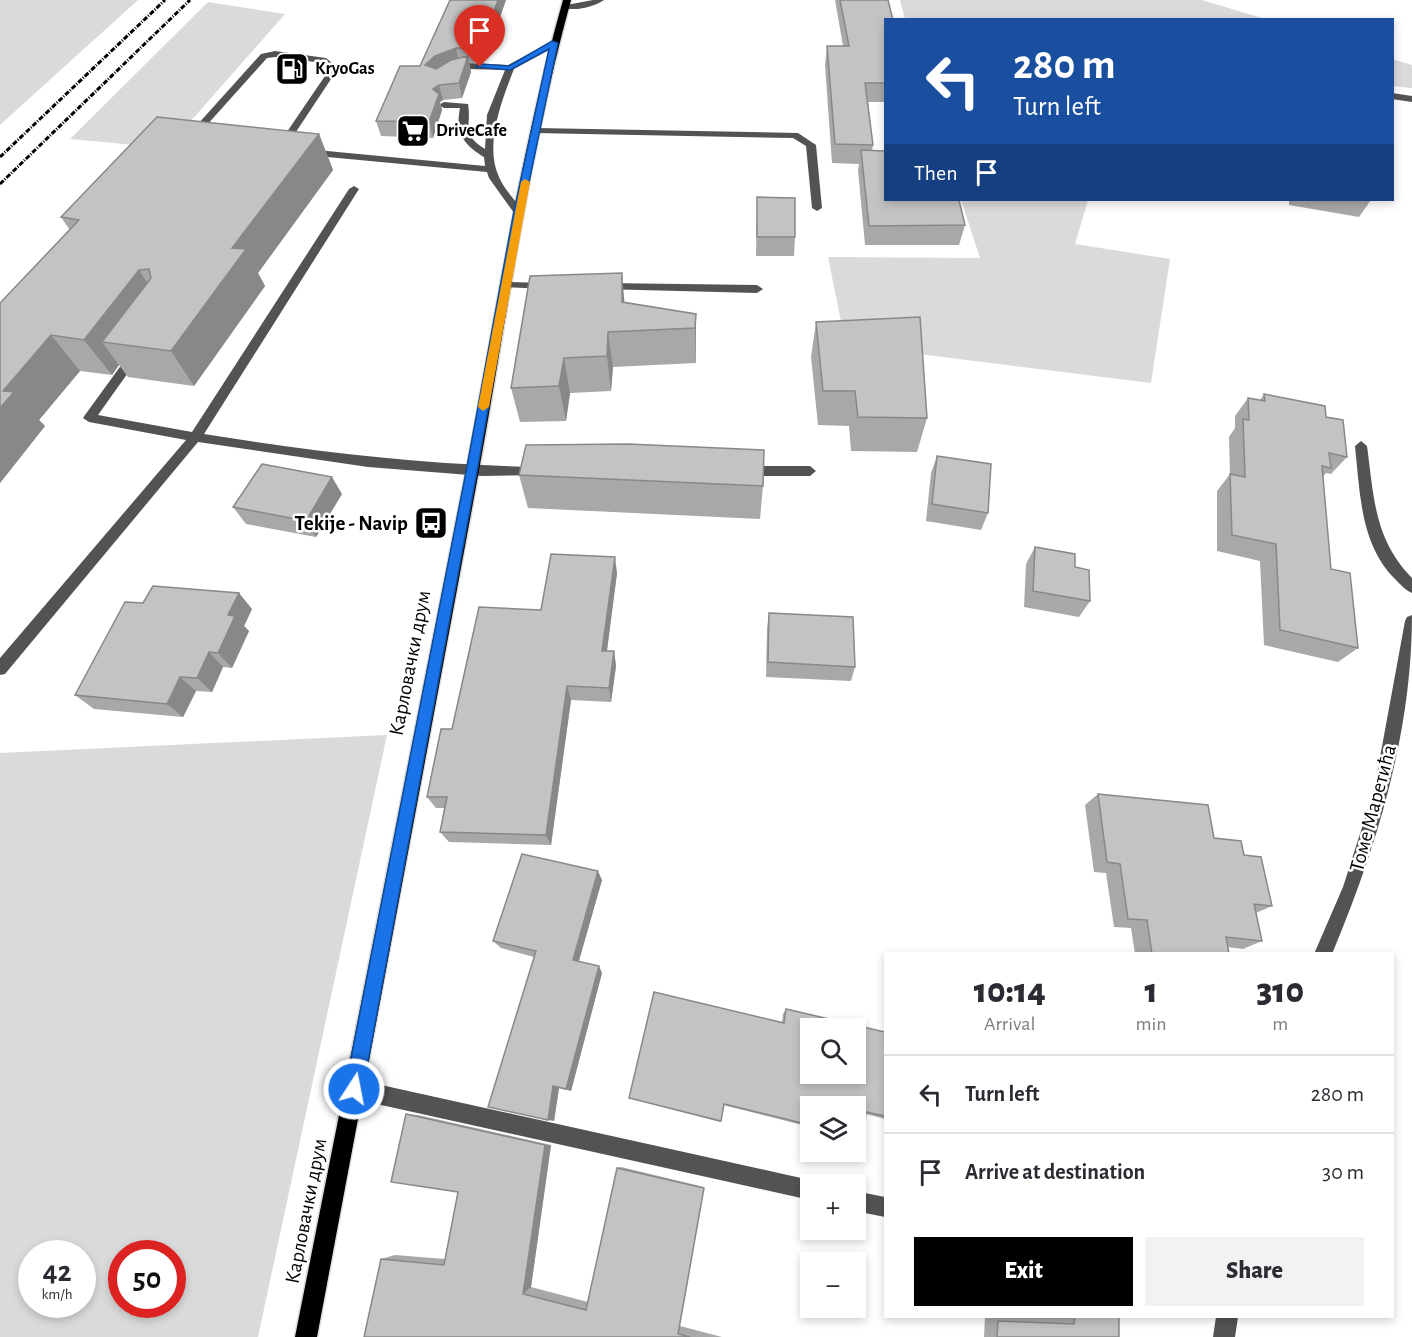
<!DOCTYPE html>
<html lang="en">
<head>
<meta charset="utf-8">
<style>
	:root { --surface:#fff; --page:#f2f2f3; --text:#2b2b33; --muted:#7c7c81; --line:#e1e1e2; --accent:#000 }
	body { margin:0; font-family:"Alegreya Sans",sans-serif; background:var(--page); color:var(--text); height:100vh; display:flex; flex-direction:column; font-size:22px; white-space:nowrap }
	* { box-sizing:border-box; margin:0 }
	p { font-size:20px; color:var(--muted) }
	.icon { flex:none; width:33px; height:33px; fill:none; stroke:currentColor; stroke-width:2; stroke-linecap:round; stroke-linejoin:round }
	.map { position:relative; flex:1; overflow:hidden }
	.panel { position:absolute; left:884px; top:952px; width:510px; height:366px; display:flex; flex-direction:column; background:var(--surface); border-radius:0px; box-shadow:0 3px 9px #0003 }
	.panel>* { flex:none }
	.banner { position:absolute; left:884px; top:18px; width:510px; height:183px; border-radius:0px; box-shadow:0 3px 9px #0003; background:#1a4fa0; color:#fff; overflow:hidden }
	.buttons { position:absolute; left:800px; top:1018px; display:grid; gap:12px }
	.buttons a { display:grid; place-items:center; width:66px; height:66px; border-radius:0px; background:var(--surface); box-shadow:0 3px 9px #0003; font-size:30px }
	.speed { position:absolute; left:18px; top:1240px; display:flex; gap:12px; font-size:30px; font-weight:700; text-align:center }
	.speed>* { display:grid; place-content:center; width:78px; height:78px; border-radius:50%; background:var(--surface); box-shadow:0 3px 9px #0003; line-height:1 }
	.speed small { font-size:15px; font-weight:400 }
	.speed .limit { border:9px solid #d22; background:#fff; color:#111 }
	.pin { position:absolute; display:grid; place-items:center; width:51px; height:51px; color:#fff; margin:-62px -26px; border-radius:50% 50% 50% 0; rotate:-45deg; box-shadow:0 0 6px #0007 }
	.pin .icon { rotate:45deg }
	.me { position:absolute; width:66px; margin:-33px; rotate:11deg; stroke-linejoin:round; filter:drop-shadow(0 0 4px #0008) }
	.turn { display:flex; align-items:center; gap:21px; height:126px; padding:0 30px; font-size:27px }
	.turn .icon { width:78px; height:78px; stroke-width:2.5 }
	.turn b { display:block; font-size:42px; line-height:51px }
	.then { display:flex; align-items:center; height:57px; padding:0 30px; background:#0003; gap:12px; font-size:22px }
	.eta { display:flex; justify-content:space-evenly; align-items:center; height:102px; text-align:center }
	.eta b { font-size:36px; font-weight:800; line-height:42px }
	.button { display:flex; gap:12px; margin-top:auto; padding:12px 30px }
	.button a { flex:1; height:69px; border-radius:0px; background:var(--accent); color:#fff; font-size:24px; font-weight:800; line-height:69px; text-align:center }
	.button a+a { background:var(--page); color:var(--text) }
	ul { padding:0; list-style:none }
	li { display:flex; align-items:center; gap:18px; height:78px; padding:0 30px; border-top:2px solid var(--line) }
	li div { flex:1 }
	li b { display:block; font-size:22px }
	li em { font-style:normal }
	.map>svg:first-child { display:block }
	.green { fill:#dadada; fill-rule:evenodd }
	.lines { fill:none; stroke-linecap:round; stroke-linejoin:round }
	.major-casing { stroke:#dbdbdb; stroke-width:3 }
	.minor { fill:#535353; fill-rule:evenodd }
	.major { fill:#000; fill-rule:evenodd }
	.rail { stroke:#000; stroke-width:3; stroke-dasharray:5 1.5 1 1.5; stroke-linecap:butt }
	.wall { fill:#a8a8a8 }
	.shaded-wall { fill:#888 }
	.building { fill:#c3c3c3; stroke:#888; stroke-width:1.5; fill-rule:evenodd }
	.route { fill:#1a73e8; stroke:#114b97; stroke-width:1.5 }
	.slow { fill:#f59e0b }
	.labels { text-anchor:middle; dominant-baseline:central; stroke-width:5; stroke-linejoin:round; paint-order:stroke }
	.far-poi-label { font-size:18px; font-weight:bold; fill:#000; stroke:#fff; text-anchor:start }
	.poi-label { font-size:21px; font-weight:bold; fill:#000; stroke:#fff; text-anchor:end }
	.street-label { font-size:21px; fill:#000; stroke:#fff }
</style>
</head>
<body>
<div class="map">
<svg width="1412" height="1337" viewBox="0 0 1412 1337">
	<rect width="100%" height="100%" fill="#fff"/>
	<path class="green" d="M0,0H138L0,125Z
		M900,0H1202L1265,19H905Z
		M208,2L285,14L167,148L70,139Z
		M1392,59L1412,65V88L1392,86Z
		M961,200H1088L1075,244L1170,259L1151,383L911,353L848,356L828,257L980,258Z
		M387,735L258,1337H0V753ZM32,1254H82V1305H32ZM122,1254H172V1305H122Z"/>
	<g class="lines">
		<g class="major-casing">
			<path id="major" d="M563,0H571C528,156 507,317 478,476C425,763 371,1050 317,1337H295C352,1050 409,763 465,476C496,317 519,156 563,0Z"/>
		</g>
		<path class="minor" d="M593,0H604C594,7 572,13 561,6Z
			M555,40L559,43L558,45L514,69C502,100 484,145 499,177C504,189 515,200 523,211L522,213H514L489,178L487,172L306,155L301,152L306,149L485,166L484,157C464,145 455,133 460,108H444L439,105L444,102L468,104C472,127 460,133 485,149L487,115L505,70L467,69L451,72L447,69L467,63L508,65Z
			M275,51L326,58L336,66L335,73L284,150L276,148L327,73L328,67L323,63L275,57L267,58L206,126L210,138L202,140L198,124L261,54Z
			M1392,93L1412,96V102L1392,99Z
			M537,128L798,133L816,145L822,208L817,211L812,208L806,146L793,138L534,133V129Z
			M354,186L359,189L204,434C315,452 426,465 539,467L545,472L544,475L482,476L368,467L198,442L5,674L0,675V658L186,440L89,422L83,418L85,415L130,353L134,352L140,356L98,415L192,432L349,189Z
			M506,282L548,283L554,286L548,289L502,287V283Z
			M605,283L757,285L763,289L757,293L601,289V285Z
			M1361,441L1367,446C1374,497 1374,539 1412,578V593C1405,590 1400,584 1394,578C1360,543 1360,492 1355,446Z
			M746,466H810L816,471L810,476H746L740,471Z
			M1412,615C1412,733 1377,846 1332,954H1314L1343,887L1374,790L1405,621L1407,617Z
			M354,1079L810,1180L818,1185H810V1200L354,1099L347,1096L344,1089L347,1082Z
			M855,1191L885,1197V1217L855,1211Z
			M1216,1317H1238L1235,1337H1213Z"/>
		<use href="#major" class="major"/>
		<path class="rail" d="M0,157L165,0
			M0,184L190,0"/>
	</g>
	<path class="wall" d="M450,0H506L495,31H484L474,63H469L471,72L462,98L443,100L440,102L442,110L433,138L381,136L376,121L420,66Z
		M835,0H888L885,20V102H868L873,145L872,151L965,225L959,245H865L858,170L859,164L832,163L825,65L827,46H843Z
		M319,134L333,170L258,273L265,286L194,386L128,377L119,365L112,375L80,371L39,420L45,426L0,483L69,229L61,217Z
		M757,197L795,237L794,256H756Z
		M1289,200H1371L1359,217L1289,205Z
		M625,302L696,314V363L613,367L611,391L570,393L566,421L520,422L511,388Z
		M816,322L927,418L917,452L851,451L849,426L818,425L811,357Z
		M1264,394L1326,417L1347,457L1331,474L1326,473L1323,477L1331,569L1358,648L1338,662L1264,645L1260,561L1217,551V491L1230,474L1229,437L1235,428V416L1248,398L1260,400Z
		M937,456L988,513L981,530L926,521L931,473Z
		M519,475L763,486L760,519L528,508Z
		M342,494L316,537L246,524L233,507Z
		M1035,547L1075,567L1090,601L1079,617L1024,607L1026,564Z
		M617,573L607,651H614L616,666L611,702L571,700L551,845L449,842L440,832L444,808H436L427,797L452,729L541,610Z
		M143,603L252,609L244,626L249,631L232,668L223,667L212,692L196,691L183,717L94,709L75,695Z
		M769,613L855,667L851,681L766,677L767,628Z
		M1098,794L1214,838L1244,855L1272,906L1256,913L1262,941L1243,949L1227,947L1229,954H1135L1131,928L1114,927L1106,873L1094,872L1085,805Z
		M602,880L579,961L602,973L571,1091L559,1088L554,1121L534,957L501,948L493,941Z
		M786,1009L885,1032V1119L866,1114L863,1139L855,1138V1107H810V1127L723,1105L720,1122L632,1099L629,1098L782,1023L783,1014Z
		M406,1114L418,1115L551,1145L531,1287L588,1302L617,1168L621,1167L704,1187L680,1326L722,1337H364L381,1259L395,1255L445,1259L458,1192Z
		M985,1317H1119V1337H984Z"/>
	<path class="shaded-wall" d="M498,0H506L495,31L492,16Z
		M482,16L484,31L474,63L471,48Z
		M456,48L459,63L439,71L425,65L435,56Z
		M468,56L471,72L462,98L459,83Z
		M439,85L443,100L440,102L442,110L433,138L429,122L433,89Z
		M319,134L333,170L258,273L265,286L194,386L171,351L232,248Z
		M139,270L162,306L102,342L119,365L112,375L84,340Z
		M622,273L625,309L622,302Z
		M696,314V363L695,328Z
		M608,332L613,367L611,391L607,356Z
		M51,335L80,371L39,420L45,426L0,483V408L3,391Z
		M564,358L570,393L566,421L559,386Z
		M332,477L342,494L316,537L306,521Z
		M615,557L617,573L605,665L602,651Z
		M239,593L252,609L244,626L249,631L232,668L218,653L228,615Z
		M614,651L616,666L611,702L609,688Z
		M209,652L223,667L212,692L197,678Z
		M180,677L196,691L183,717L167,704Z
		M567,686L571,700L551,845L546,835Z
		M598,871L602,880L577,967L573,960Z
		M599,966L602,973L571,1091L566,1089Z
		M553,1086L559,1088L554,1121L548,1120Z
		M545,1145H551L531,1287L523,1294Z"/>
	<path class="building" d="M450,0H498L492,16H482L471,48H456L435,56L425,65L436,69L451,60L468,56L459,83L439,85L433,89L439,94L429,122L376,121L400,66H420Z
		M840,0H888L893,20H885V83H865L873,145L835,144L827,46H849Z
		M157,117L319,134L232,248L246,249L171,351L102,342L151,278L149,269L139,270L84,340L51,335L3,391L14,392L0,408V303L79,220L61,217Z
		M861,150L885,151V200H959L965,225L869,226Z
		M757,197L795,198V237H757Z
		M622,273V302L696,314L695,328L608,332L607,356L564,358L559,386L511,388L530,276Z
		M920,317L927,418L858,417L855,391H823L816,322Z
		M1264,394L1325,406L1326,417L1343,420L1347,457L1329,453L1331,468L1322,466L1331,569L1350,573L1358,648L1280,630L1276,544L1232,535L1230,474L1245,477L1243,419L1249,420L1248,398L1265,401Z
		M628,444L764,450L763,486L519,475L526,445Z
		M937,456L991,464L988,513L932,504Z
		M262,464L332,477L306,521L233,507Z
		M1035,547L1075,554V567L1089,570L1090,601L1033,591Z
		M551,554L615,557L602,651H614L609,688L567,686L546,835L440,832L447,797H427L441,729H452L479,607L541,610Z
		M153,586L239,593L228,615L235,616L218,653L209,652L197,678L180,677L167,704L75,695L125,602L143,603Z
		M769,613L853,617L855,667L768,662Z
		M1098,794L1208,805L1214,838L1241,841L1244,855L1261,857L1272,906L1254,904L1262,941L1226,937L1229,954H1152L1147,920L1128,919L1120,864L1107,862Z
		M522,854L598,871L573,960L599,966L566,1089L553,1086L548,1120L488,1107L536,951L493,941Z
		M654,992L784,1023L786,1009L885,1032V1116L866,1112L863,1139L855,1137V1107H810V1125L724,1104L721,1121L629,1098ZM810,1029H855V1074H810Z
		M406,1114L545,1145L523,1294L586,1310L617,1168L704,1188L678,1334L690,1337H364L381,1259L444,1265L458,1192L391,1182Z
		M1075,1317H1119V1337H997L998,1321L1074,1324Z"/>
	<path class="route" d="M552,41L558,43L523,211L477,472L363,1089L360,1095L354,1098L348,1095L345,1089L466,472L514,211L549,49L510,70L476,67L480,64L509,66Z"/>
	<path class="slow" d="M525,179L530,182L489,407L483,411L478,407L521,182Z"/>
	<defs>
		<g id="fuel-square" transform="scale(1.725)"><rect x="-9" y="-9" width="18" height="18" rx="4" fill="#000" stroke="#fff"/><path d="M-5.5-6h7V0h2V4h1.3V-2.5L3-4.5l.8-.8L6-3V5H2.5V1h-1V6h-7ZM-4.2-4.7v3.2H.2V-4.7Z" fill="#fff"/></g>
		<g id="supermarket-square" transform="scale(1.725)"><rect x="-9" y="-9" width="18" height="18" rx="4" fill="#000" stroke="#fff"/><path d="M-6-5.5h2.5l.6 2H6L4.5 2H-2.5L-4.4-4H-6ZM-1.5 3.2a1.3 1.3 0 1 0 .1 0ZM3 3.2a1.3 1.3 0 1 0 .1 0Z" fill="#fff"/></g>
		<g id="bus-square" transform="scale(1.725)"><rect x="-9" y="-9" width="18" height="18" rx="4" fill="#000" stroke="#fff"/><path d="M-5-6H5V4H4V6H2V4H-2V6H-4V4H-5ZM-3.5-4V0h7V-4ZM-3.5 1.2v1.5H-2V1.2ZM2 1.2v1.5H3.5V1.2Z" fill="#fff"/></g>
	</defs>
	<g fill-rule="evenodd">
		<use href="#fuel-square" x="292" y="69"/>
		<use href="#supermarket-square" x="413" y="131"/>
		<use href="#bus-square" x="431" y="523"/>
	</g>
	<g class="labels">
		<g class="far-poi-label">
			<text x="315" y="69">KryoGas</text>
			<text x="436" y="131">DriveCafe</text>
		</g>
		<g class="poi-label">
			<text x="408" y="523">Tekije - Navip</text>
		</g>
		<g class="street-label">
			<text transform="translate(410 663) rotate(-79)">Карловачки друм</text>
			<text transform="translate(1373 808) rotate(-75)">Томе Маретића</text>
			<text transform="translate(306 1211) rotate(-79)">Карловачки друм</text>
		</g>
	</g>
</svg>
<div class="buttons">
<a><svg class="icon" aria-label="search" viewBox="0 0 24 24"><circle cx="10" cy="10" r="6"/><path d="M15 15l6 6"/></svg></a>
<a><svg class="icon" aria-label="layers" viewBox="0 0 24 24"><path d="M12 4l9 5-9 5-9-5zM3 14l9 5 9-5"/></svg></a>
<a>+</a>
<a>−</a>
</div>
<div class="speed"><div>42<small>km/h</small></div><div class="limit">50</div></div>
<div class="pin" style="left:480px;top:67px;background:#d93025"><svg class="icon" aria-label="arrive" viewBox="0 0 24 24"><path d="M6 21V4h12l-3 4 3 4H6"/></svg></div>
<svg class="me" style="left:354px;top:1089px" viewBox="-20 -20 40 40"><circle r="17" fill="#1a73e8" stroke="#fff" stroke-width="3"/><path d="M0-11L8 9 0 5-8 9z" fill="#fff"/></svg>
<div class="banner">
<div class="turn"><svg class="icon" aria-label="left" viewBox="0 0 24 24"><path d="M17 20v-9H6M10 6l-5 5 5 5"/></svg><div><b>280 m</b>Turn left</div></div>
<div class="then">Then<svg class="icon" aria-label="arrive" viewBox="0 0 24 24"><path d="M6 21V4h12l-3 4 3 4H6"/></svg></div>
</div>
<section class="panel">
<div class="eta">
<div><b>10:14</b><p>Arrival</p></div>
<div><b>1</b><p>min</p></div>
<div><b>310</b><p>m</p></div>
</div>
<ul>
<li><svg class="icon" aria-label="left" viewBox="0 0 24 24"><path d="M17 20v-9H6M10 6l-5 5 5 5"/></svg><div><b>Turn left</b></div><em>280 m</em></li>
<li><svg class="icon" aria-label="arrive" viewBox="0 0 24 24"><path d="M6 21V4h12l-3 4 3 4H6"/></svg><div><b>Arrive at destination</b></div><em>30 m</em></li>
</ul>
<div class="button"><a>Exit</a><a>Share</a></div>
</section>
</div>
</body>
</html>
